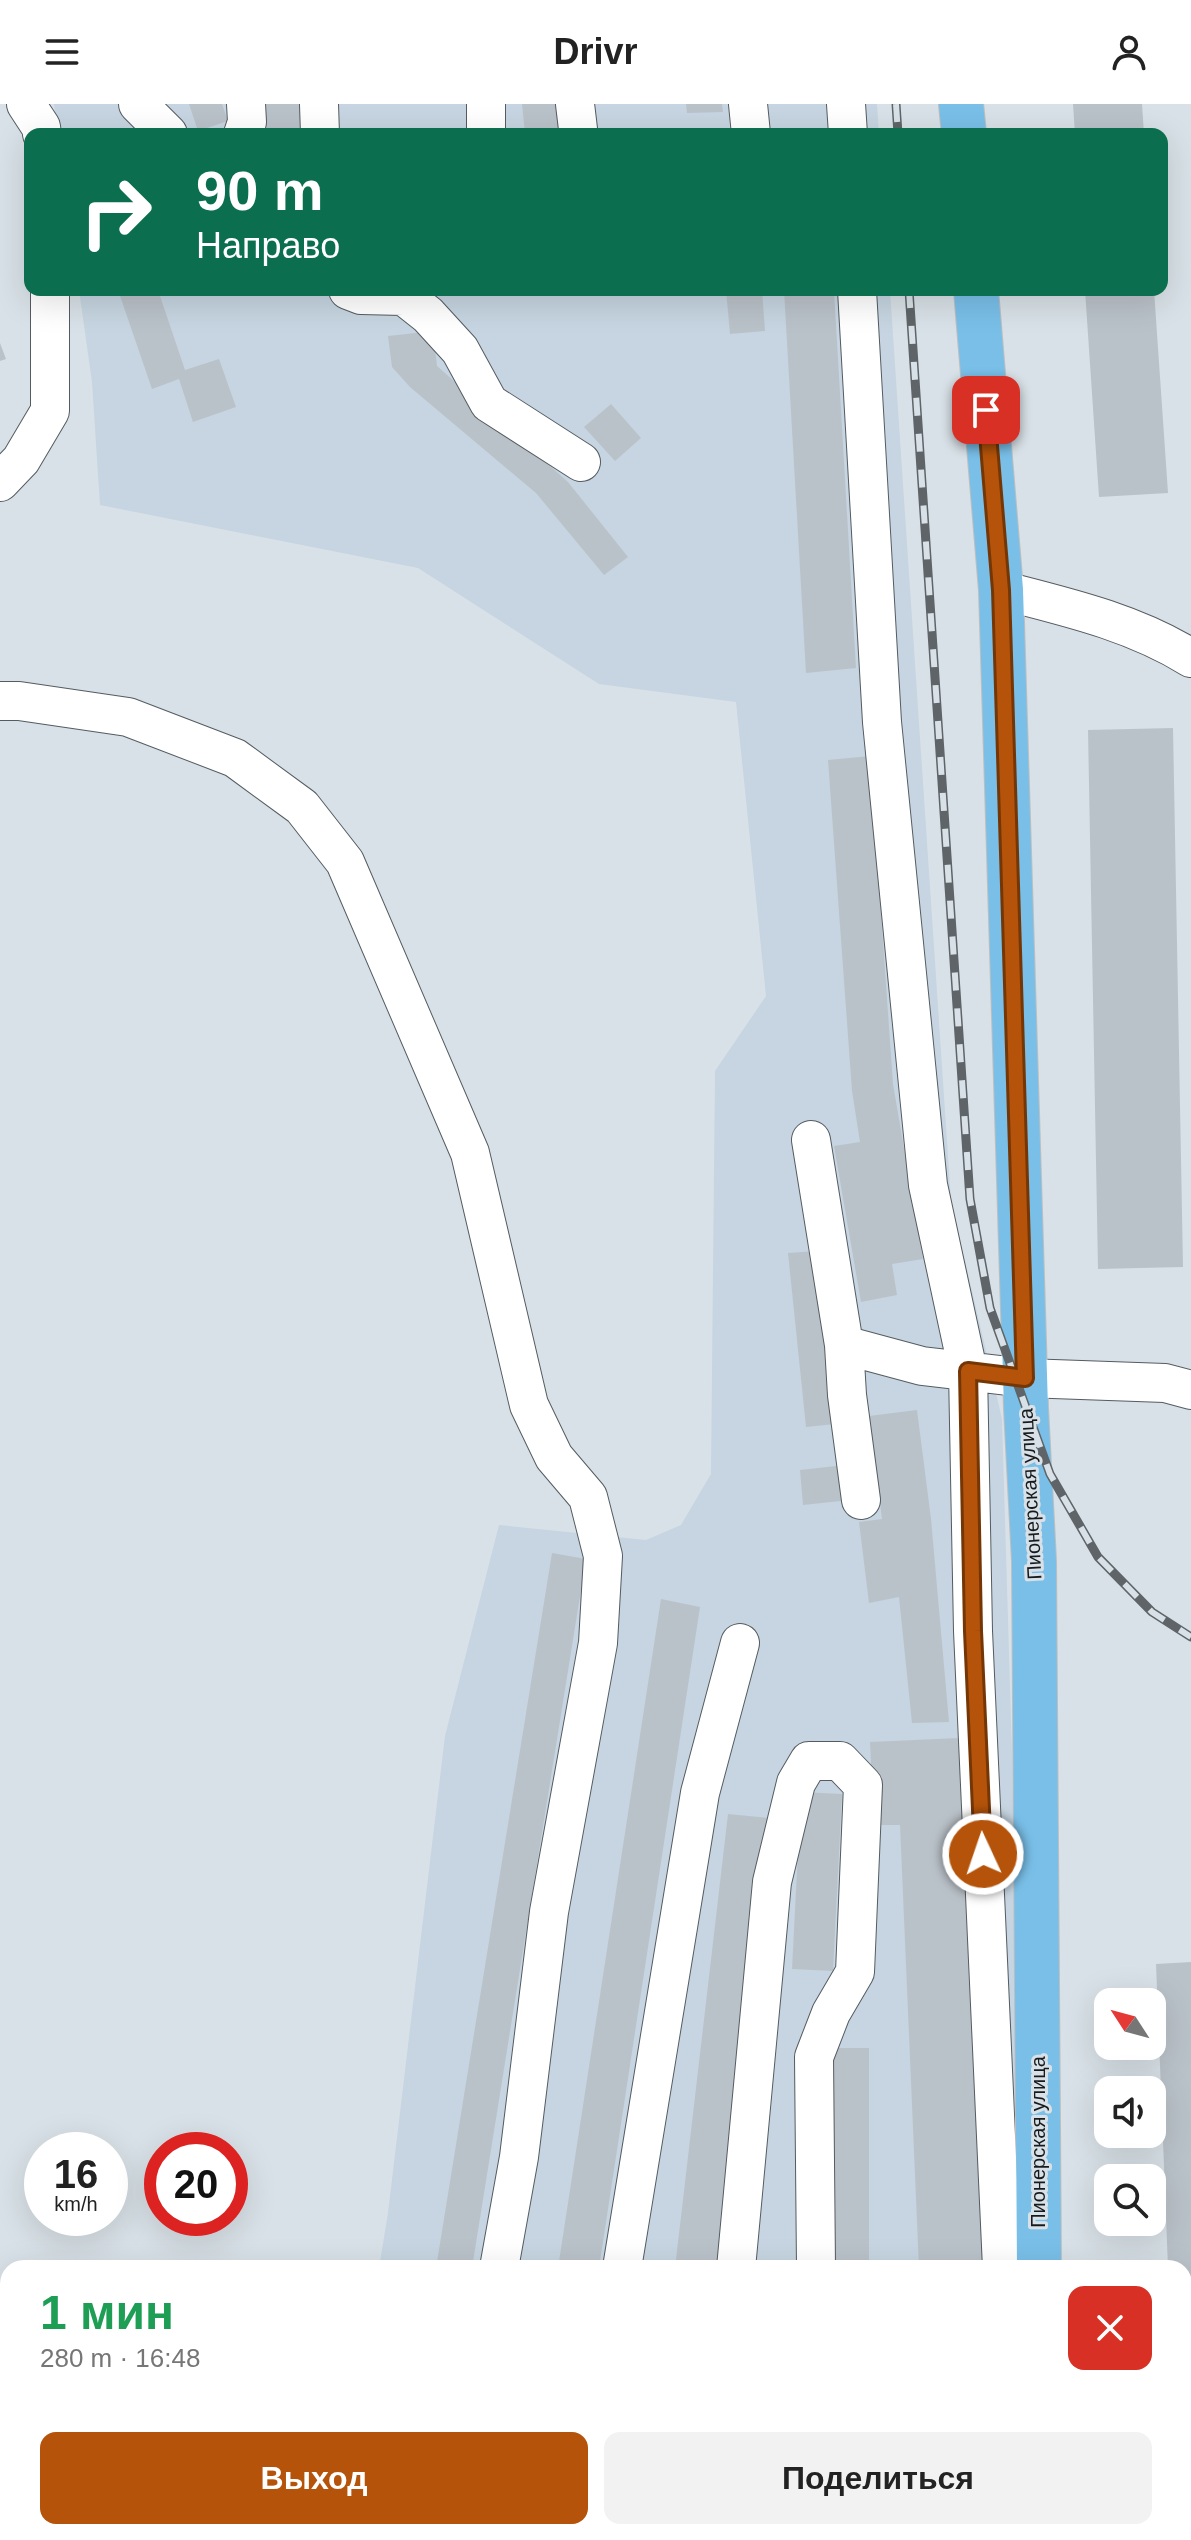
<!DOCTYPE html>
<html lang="ru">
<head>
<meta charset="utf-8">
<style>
	:root { --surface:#fff; --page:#f2f2f2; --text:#222; --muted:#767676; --accent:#b45309 }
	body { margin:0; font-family:Arial,sans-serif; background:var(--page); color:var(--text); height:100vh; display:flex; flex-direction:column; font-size:30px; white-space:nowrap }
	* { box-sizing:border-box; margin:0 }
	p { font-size:26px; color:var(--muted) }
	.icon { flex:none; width:44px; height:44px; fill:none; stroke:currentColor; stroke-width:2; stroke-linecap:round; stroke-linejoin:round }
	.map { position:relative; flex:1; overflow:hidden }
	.details { position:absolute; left:0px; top:2156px; width:1192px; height:280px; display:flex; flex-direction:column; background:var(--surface); border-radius:24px 24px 0 0; box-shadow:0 8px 32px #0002 }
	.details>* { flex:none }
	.banner { position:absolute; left:24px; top:24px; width:1144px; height:168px; border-radius:16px; box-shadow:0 8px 32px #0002; background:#0b6e4f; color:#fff; overflow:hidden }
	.needle { width:52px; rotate:306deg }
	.fabs { position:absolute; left:1094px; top:1884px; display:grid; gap:16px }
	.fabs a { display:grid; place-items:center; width:72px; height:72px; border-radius:16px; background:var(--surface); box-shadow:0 8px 32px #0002; font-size:40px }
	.speed { position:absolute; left:24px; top:2028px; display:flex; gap:16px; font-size:40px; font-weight:700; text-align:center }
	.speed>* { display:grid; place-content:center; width:104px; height:104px; border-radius:50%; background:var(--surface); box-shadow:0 8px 32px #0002; line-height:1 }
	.speed small { font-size:20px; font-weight:400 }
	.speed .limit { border:12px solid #d22; background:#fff; color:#111 }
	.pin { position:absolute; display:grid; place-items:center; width:68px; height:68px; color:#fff; margin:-34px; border-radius:16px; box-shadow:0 4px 12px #0006 }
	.me { position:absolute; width:88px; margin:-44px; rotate:357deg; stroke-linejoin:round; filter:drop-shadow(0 0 6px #0008) }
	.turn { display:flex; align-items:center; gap:28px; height:168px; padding:0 40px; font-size:36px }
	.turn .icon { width:104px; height:104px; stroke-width:2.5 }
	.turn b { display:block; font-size:56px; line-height:68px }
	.round { display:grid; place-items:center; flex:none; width:84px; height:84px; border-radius:16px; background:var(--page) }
	.overview { display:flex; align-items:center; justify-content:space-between; height:136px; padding:0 40px }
	h1 { font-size:48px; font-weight:800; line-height:60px; color:#1e9e55 }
	.primary-button { display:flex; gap:16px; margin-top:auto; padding:16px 40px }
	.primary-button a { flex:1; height:92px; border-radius:16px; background:var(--accent); color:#fff; font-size:32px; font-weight:800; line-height:92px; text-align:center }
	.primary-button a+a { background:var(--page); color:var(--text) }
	header { display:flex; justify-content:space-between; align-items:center; height:104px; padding:0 40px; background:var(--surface); font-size:36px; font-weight:800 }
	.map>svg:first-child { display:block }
	.built { fill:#c6d5e1 }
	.building { fill:#bac2c9 }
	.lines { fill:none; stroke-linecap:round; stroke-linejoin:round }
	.minor-casing { stroke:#545c61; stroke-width:40 }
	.major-casing { stroke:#bebfbf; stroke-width:46 }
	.minor { stroke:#fff; stroke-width:38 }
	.major { stroke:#79bfe8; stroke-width:44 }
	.rail-casing { stroke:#5e6467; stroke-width:9 }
	.rail { stroke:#d8e1e7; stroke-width:6; stroke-dasharray:18; stroke-linecap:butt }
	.route-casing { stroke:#753606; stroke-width:20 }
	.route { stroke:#b45309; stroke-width:14 }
	.labels { text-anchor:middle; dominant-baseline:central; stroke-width:6; stroke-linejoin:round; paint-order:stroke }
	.street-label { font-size:20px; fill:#171a1c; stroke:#d8e1e7 }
</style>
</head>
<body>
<header><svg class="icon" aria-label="menu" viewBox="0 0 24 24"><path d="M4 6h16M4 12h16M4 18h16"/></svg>Drivr<svg class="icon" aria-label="person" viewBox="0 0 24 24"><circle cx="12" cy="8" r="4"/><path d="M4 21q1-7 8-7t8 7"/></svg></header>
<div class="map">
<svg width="1191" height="2436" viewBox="0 0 1191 2436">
	<rect width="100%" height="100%" fill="#d8e1e7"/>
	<path class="built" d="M54,0H877L879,30H58Z
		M79,186H890L951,1097L1002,1315L1012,1650L1020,2164H379L388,2109L445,1632L499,1421L646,1436L681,1421L711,1370L715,967L766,892L736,598L599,580L418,464L100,401L92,278Z
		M336,2428H1024L1025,2436H334Z"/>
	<path class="building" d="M189,0H222L228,17L198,27Z
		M259,0H303L307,30H275V26L262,24Z
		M522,0H561L564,30H525Z
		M686,0H722L723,8L687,9Z
		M1073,0H1142L1144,30H1075Z
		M118,186H158L185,266L219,255L236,303L193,318L179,275L152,285Z
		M726,186H762L765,227L730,230Z
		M784,186H834L856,564L806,569Z
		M1085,186H1154L1168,389L1099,393Z
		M433,227L437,262L568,378L628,453L604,471L536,389L410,283L392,263L388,232Z
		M0,239L6,255L0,257Z
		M611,300L641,334L615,357L584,323Z
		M1173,624L1183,1163L1098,1165L1088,626Z
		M870,652L893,980L923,1155L892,1160L897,1191L861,1198L834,1042L860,1038L852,987L828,656Z
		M816,1147L835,1320L806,1323L788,1149Z
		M917,1306L931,1415L949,1618L912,1619L899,1493L869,1499L859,1418L882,1415L869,1312Z
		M845,1361L850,1396L803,1401L800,1366Z
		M552,1449L586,1455L472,2164H436Z
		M661,1495L700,1503L599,2164H558Z
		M959,1634L984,2164H919L900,1721H874L870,1638Z
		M801,1688L842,1690L833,1867L792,1865Z
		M728,1710L770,1714L719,2164H675Z
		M1191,1858V2390H1184V2164H1168L1156,1860Z
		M832,1944H869V2164H833Z
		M393,2428H430L429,2436H391Z
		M518,2428H558L557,2436H517Z
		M638,2428H681L680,2436H637Z
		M764,2428H794L792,2436H762Z
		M876,2428H911L910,2436H875Z"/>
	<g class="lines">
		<g class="minor-casing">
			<path id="minor" d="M26,0L41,23L42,30
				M138,0L168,30
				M319,0L320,30
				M575,0L578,25
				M748,0L751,30
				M846,0L848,30
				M243,30L247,18L246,0
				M486,30V0
				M348,186L361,191L404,192L428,211L460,246L489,299L581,358
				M857,186L882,618L928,1081L968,1267L973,1527L1002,2164
				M0,378L21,356L50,307V186
				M1001,486C1067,503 1133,518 1191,554
				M0,597H19L128,613L235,654L302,703L345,758L470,1049L529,1301L554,1353L588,1393L603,1452L598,1539L549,1808L519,2053L499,2164
				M811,1036L844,1241L847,1291L861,1396
				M844,1241L922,1262L1025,1274L1165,1279L1191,1286
				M622,2164L700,1689L740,1539
				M736,2164L772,1778L796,1679L809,1657H840L863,1681L855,1868L831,1909L814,1953L816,2164
				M449,2436L451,2428
				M578,2436L579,2428
				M711,2436L712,2428
				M829,2436L838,2428
				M932,2436L933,2428"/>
		</g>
		<g class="major-casing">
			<path id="major" d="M961,0L964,30
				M976,186L1001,486L1026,1304L1034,1457L1039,2164
				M1041,2428V2436"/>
		</g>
		<use href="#minor" class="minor"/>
		<use href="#major" class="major"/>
		<g class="rail-casing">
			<path id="rail" d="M896,0L898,30
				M909,186L970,1095L990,1204L1050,1370L1098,1453L1152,1508L1191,1533"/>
		</g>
		<use href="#rail" class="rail"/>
	</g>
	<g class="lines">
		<g class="route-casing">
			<path id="route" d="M983,1750L973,1527L968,1267L1025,1274L1001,486L986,306"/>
		</g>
		<use href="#route" class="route"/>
	</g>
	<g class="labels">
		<g class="street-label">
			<text transform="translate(1030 1390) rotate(-93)">Пионерская улица</text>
			<text transform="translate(1038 2038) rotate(-90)">Пионерская улица</text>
		</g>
	</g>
</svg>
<div class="fabs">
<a><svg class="needle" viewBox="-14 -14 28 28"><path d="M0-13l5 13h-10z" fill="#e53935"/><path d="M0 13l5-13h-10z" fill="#767676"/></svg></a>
<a><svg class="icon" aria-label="sound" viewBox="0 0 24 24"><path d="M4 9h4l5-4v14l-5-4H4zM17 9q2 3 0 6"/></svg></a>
<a><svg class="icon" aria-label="search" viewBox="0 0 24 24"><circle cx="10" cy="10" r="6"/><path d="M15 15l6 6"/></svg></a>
</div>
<div class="speed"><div>16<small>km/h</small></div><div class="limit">20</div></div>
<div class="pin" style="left:986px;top:306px;background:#d93025"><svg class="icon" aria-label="arrive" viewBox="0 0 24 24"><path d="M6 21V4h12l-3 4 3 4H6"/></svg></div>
<svg class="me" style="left:983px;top:1750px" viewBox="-20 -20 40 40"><circle r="17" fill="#b45309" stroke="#fff" stroke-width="3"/><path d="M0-11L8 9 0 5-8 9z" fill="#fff"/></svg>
<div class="banner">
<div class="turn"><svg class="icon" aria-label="right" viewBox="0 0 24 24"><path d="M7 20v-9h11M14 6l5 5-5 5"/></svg><div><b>90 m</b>Направо</div></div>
</div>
<section class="details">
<div class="overview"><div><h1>1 мин</h1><p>280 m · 16:48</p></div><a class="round" style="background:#d93025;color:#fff"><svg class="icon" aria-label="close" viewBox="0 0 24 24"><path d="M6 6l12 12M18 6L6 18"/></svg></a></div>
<div class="primary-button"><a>Выход</a><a>Поделиться</a></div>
</section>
</div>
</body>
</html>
